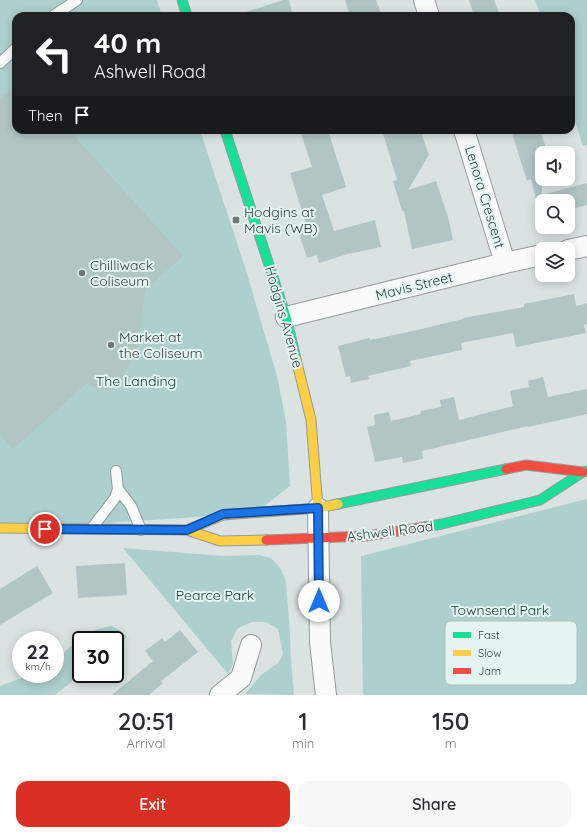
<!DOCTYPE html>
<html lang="en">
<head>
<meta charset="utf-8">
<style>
	:root { --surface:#fff; --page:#f7f7f7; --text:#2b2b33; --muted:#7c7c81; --accent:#d93025 }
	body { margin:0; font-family:Quicksand,sans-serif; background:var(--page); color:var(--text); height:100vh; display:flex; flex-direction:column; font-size:15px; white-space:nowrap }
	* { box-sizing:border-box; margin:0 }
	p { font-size:13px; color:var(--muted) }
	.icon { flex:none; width:22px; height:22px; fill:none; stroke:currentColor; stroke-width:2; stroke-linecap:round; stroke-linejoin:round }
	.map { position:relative; height:695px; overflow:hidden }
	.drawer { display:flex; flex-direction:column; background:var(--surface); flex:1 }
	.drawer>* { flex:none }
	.banner { position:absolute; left:12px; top:12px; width:563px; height:122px; border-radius:12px; box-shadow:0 2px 10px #0003; background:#202124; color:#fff; overflow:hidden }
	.fabs { position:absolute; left:535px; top:146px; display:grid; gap:8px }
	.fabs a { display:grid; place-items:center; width:40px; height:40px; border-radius:8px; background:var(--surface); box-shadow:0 2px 10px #0003; font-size:20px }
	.speed { position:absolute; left:12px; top:631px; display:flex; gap:8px; font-size:20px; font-weight:700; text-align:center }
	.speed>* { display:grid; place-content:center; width:52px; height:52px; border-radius:50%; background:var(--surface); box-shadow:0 2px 10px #0003; line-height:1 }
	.speed small { font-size:10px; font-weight:400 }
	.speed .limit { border:2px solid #111; border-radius:6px; background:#fff; color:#111 }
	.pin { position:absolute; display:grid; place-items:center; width:34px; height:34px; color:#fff; margin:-17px; border:2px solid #fff; border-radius:50%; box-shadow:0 1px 4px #0007 }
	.me { position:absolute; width:44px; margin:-22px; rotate:0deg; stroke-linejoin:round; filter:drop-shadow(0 0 3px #0008) }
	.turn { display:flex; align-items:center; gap:14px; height:84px; padding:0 16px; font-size:18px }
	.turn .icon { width:52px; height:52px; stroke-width:2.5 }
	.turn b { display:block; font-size:28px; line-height:34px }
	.then { display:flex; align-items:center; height:38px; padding:0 16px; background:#0003; gap:8px; font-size:15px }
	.eta { display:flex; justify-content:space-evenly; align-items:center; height:68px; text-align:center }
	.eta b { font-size:24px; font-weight:600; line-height:28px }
	.action { display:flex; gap:8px; margin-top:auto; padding:8px 16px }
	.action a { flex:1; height:46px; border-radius:12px; background:var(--accent); color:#fff; font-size:16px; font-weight:600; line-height:46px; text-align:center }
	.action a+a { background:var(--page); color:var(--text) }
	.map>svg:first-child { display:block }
	.green { fill:#adcfce }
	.building { fill:#b0c5c4 }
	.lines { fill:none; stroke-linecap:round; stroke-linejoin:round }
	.lane-casing { stroke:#949a9a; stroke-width:12 }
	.street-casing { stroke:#949a9a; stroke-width:22 }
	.fast-casing { stroke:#949a9a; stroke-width:11 }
	.slow-casing { stroke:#949a9a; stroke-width:11 }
	.jam-casing { stroke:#949a9a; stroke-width:11 }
	.lane { stroke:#f9fbfb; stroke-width:10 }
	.street { stroke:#f9fbfb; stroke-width:20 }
	.fast { stroke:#16e098; stroke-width:9 }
	.slow { stroke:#ffcf43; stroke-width:9 }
	.jam { stroke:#f24e42; stroke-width:9 }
	.route-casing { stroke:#114b97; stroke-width:10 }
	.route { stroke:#1a73e8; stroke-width:7 }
	.poi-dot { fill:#717877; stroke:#e3f4f3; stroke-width:1.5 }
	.labels { text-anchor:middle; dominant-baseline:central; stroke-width:4; stroke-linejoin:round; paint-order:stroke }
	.street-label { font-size:14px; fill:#383e3e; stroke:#e3f4f3 }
	.poi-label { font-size:14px; fill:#383e3e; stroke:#e3f4f3; text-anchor:start }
	.park-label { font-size:14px; fill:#0d3838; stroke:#e3f4f3 }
	.key { fill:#e3f4f3; stroke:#b0bdbd; stroke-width:1 }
	.key-label { font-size:11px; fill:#383e3e }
</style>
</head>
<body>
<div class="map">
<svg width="587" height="695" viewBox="0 0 587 695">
	<rect width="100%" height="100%" fill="#dae3e2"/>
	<path class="green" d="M0,0H157L162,16H16V130H200L245,267L277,376L286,421L290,486L263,507L198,517L90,524H0Z
		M535,0H587V145L583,146L571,109V16H541Z
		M587,499V695H363L361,556Z
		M123,548L223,556L259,555L271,558L281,569L286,582L290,633L291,660L294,695L245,694L261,675L278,663L283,654L278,629L266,622H252L238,628L231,641L233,664L228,674Z
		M112,626L121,631L127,637L115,647V640H81V674L55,695H0V686L32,674H55V660C73,645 88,628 112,626Z"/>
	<path class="building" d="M283,0H289L293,16H243V13Z
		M345,0H376L382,16H350Z
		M469,0H494L500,16H474Z
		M16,85V130H69L183,256L145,290L138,345L125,373L110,392L86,384L13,449L0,435V99Z
		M300,130H328L346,187L322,195L334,231L375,220L381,247L348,254L319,263L317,255L307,258L297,227L306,224L290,173L312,167Z
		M382,130H420L429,155L408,190L436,181L448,217L453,240L412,249L404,211H402L393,181L397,180Z
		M511,130H540L546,148L544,149L545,153H542V195L587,183V205L568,210V201H542V203H537L531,179L527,181Z
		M574,294L576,306L587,303V324L584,325L586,333L516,347L513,333L461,343L462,350L410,361L411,366L368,376L369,379L351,383L350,376L346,377L338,346L369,338L370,340L404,333L463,319V318L524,307V304Z
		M543,377L548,397L587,389V414L528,427V426L422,451L423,459L403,463L402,457L375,462L367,427L375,425L374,415L389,412L391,421L421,414L420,411L441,407L440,400L454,397L459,420L513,406L510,391L529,387L528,381Z
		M125,563L127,595L78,598L76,566Z
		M37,566L53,593L0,625V589Z
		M180,630L198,652L161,681L163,683L149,695H112L153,661L145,651L162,638L165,642Z"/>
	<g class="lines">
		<g class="lane-casing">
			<path id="lane" d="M53,16L77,0
				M0,63L16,48
				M118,489L131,506L141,530
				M92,528L115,498L118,489L116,471"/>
		</g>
		<g class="street-casing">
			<path id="street" d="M424,0L429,16
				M464,130L505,263
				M568,250L587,246
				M286,317L505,263L542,255
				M318,508L320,642L326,695
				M220,695L241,678L251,645"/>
		</g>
		<g class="fast-casing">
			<path id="fast" d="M182,0L187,16
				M225,130L286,317L296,359
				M338,504L506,469
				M425,527L442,524L540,500L583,472L587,471"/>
		</g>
		<g class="slow-casing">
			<path id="slow" d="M296,359L311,420L318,508
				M0,528L187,530L220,541L266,540
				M187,530L223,515L318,508L338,504"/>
		</g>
		<g class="jam-casing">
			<path id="jam" d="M506,469L526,465L583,472
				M266,540L366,536L425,527"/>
		</g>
		<use href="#lane" class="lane"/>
		<use href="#street" class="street"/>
		<use href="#fast" class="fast"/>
		<use href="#slow" class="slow"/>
		<use href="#jam" class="jam"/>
	</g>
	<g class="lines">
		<g class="route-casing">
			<path id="route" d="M45,529L187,530L223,514L318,508L319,601"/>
		</g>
		<use href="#route" class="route"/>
	</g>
	<g class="poi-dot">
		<rect x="232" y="216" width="8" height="8" rx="2"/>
		<circle cx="82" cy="273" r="4"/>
		<circle cx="111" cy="345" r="4"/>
	</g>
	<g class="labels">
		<g class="street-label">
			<text transform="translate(485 197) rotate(73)">Lenora Crescent</text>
			<text transform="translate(414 286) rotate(-14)">Mavis Street</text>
			<text transform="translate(284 317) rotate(74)">Hodgins Avenue</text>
			<text transform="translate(390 531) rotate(-7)">Ashwell Road</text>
		</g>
		<g class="poi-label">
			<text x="244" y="212">Hodgins at<tspan x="244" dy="16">Mavis (WB)</tspan></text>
			<text x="90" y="265">Chilliwack<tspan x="90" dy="16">Coliseum</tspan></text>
			<text x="119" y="337">Market at<tspan x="119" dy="16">the Coliseum</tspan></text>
		</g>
		<g class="park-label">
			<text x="136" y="381">The Landing</text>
			<text x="215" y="595">Pearce Park</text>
			<text x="500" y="610">Townsend Park</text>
		</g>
	</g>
	<rect x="445" y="621" width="132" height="64" rx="6" class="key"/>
	<rect x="453" y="632" width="18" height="6" fill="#16e098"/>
	<rect x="453" y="650" width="18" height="6" fill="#ffcf43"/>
	<rect x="453" y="668" width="18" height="6" fill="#f24e42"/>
	<g class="key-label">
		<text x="478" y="639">Fast</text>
		<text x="478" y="657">Slow</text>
		<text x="478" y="675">Jam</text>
	</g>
</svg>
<div class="fabs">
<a><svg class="icon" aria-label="sound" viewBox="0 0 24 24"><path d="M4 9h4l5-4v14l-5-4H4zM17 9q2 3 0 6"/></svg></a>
<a><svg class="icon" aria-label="search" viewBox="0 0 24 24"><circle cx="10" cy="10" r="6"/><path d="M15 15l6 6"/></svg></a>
<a><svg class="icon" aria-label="layers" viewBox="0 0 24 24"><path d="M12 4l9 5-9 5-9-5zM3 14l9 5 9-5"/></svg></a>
</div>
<div class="speed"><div>22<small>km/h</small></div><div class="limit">30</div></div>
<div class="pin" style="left:45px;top:529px;background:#d93025"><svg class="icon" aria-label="arrive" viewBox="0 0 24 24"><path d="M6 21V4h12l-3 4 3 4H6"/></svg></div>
<svg class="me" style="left:319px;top:601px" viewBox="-20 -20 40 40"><circle r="19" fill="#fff"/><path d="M0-13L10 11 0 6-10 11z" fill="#1a73e8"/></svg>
<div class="banner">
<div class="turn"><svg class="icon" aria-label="left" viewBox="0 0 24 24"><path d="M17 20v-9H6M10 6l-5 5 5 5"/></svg><div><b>40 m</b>Ashwell Road</div></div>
<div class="then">Then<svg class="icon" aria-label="arrive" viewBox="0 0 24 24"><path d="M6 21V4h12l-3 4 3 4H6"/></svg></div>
</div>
</div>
<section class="drawer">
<div class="eta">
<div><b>20:51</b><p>Arrival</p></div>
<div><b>1</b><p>min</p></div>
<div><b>150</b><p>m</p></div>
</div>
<div class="action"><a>Exit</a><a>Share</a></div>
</section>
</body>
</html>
